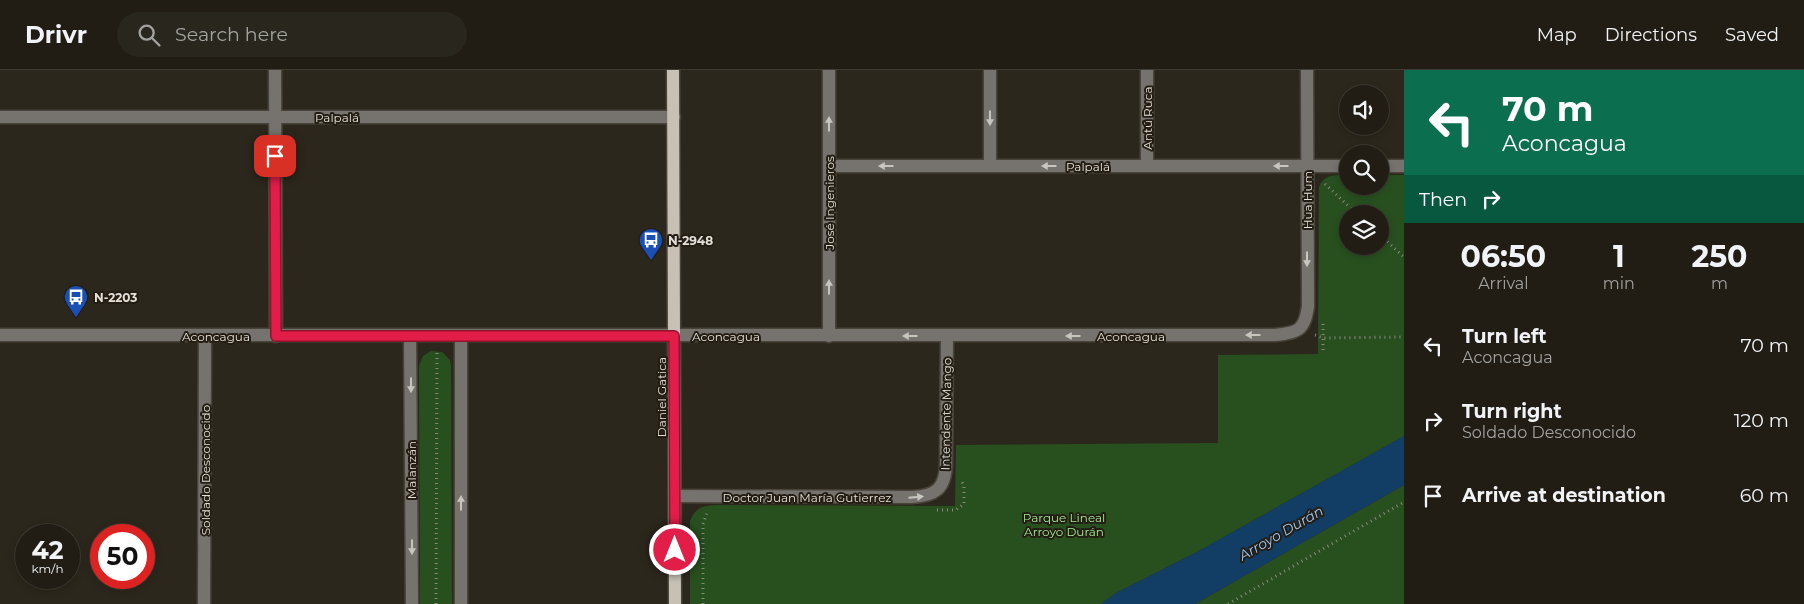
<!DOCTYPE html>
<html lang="en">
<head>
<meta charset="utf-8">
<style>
	:root { --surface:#211d15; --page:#29261e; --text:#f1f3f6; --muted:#a2a2a0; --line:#3e3b34 }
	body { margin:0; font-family:Montserrat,sans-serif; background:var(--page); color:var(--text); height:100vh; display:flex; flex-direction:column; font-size:19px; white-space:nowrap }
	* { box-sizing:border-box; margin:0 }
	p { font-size:16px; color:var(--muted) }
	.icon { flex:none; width:28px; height:28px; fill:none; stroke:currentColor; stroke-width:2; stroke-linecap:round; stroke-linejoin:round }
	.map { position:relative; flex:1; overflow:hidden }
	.sheet { display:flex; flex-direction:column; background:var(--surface); width:400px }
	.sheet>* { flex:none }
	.guide { background:#0b6e4f; color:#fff; overflow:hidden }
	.controls { position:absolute; left:1339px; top:15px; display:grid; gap:10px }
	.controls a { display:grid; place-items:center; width:50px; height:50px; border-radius:50%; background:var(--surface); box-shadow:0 2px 8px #0003,0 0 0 1px var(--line); font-size:25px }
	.speed { position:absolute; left:15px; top:454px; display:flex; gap:10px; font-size:25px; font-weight:700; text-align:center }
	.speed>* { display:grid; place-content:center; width:65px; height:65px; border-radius:50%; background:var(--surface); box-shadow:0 2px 8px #0003,0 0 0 1px var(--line); line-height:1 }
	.speed small { font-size:12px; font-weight:400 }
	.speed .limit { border:8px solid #d22; background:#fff; color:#111 }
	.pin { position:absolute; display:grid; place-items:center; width:42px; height:42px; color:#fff; margin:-21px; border-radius:10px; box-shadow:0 2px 8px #0006 }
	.me { position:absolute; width:55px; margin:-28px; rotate:0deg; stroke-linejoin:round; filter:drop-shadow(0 0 4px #0008) }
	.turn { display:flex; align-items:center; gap:18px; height:105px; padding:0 15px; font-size:22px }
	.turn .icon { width:65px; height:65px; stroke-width:2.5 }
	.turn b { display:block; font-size:35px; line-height:42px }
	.then { display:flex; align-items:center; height:48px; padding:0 15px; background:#0003; gap:10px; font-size:19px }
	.eta { display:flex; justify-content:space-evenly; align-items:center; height:85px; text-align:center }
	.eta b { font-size:30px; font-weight:700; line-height:35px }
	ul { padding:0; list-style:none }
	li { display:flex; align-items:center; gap:15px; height:75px; padding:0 15px }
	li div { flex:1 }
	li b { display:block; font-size:19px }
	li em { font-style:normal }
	header { display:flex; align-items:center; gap:30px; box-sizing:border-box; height:70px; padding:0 25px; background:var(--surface); border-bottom:1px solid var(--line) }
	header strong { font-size:24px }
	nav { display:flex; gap:28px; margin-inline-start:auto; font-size:18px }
	.search { width:350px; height:45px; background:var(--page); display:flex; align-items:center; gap:12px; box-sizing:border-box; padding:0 18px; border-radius:28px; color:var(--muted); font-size:19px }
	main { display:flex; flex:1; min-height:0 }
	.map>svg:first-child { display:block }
	.green { fill:#28501f; fill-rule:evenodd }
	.water { fill:#123e66 }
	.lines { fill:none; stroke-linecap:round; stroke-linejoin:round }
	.minor-casing { stroke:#49443a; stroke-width:15 }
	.major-casing { stroke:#49443a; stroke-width:15 }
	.path { stroke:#8b877e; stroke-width:3; stroke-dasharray:1 4; stroke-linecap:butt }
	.minor { stroke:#76736e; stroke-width:12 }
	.major { stroke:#c6c0b5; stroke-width:12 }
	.oneway { fill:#c8c4be }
	.route-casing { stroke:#92132f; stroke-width:12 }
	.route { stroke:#e11d48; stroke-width:9 }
	.labels { text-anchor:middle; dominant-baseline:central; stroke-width:4; stroke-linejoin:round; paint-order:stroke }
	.street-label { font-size:12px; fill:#e3dfd8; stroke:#231d13 }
	.poi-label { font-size:12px; font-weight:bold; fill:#e3dfd8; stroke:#231d13; text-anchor:start }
	.park-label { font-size:12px; fill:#a1e792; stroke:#231d13 }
	.water-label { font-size:14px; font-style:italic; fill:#9cc8f6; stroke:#231d13 }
</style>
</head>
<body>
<header>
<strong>Drivr</strong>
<div class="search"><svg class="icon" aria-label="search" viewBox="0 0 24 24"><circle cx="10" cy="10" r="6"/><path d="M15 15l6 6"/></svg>Search here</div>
<nav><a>Map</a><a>Directions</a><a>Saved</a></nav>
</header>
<main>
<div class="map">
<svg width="1404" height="534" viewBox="0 0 1404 534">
	<rect width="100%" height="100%" fill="#2c271c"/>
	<path class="green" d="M1347,105L1348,116H1380V105H1404V366L1197,482L1116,523L1101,534H690V451C695,438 702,436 715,435L955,436L956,375L1218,373V285L1318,284L1319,117C1324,104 1335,105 1347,105ZM1348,144H1380V176H1348Z
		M431,281L442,282L450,290L451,296L452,534H420L419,296L423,286Z
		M1404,415V534H1195Z"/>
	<path class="water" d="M1404,366V415L1195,534H1101L1116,523L1197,482Z"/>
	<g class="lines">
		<g class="minor-casing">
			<path id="minor" d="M275,0L276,266
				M829,0V266
				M990,0V96
				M1147,0V96
				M0,47H674
				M829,96H1348
				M1380,96H1404
				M0,265H1275C1298,263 1305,260 1308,236L1307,0
				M410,266L412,534
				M675,426L912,427C935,426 945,419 946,395L947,266
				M204,534L205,266
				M461,534V266"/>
		</g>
		<g class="major-casing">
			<path id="major" d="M673,0L675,534"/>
		</g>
		<path class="path" d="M1325,114L1357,144
			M1380,165L1404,187
			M1323,254V284
			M1315,265L1323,268L1404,267
			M937,440H956L964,434V416L961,410
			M436,534L437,282
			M703,534V454L707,443
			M1228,534L1404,432"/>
		<use href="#minor" class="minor"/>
		<use href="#major" class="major"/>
	</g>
	<defs><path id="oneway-solid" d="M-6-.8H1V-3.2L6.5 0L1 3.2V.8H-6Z" transform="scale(1.25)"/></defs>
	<g class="oneway">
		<use href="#oneway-solid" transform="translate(990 48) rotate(90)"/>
		<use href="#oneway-solid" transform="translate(829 54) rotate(-90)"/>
		<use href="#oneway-solid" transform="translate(886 96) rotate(180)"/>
		<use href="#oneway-solid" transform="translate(1049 96) rotate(180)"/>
		<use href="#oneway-solid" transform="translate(1281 96) rotate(180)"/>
		<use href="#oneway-solid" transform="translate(1307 189) rotate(90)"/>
		<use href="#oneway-solid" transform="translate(829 217) rotate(-90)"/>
		<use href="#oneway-solid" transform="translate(1253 265) rotate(180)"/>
		<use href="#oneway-solid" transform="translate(910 266) rotate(-180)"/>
		<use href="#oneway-solid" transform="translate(1073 266) rotate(180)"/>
		<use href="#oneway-solid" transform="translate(411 315) rotate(90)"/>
		<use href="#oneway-solid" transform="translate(916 427) rotate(-5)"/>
		<use href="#oneway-solid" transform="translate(461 433) rotate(-90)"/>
		<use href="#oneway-solid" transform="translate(412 477) rotate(90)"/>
	</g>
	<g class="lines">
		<g class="route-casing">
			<path id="route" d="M275,86L276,266H674L675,480"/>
		</g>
		<use href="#route" class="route"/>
	</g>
	<defs>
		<g id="bus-pin" transform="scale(1.25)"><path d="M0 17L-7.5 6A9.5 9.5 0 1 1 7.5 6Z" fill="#1a4fb4" stroke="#231d13"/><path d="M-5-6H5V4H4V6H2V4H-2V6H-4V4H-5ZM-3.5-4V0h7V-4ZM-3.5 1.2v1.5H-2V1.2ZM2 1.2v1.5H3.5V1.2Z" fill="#fff"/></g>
	</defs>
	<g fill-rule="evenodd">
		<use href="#bus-pin" x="651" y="170"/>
		<use href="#bus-pin" x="76" y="227"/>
	</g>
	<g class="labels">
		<g class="street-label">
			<text x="337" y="47">Palpalá</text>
			<text transform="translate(1147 48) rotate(-90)">Antú Ruca</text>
			<text x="1088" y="96">Palpalá</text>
			<text transform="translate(1307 130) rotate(-90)">Hua Hum</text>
			<text transform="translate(829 133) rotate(-90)">José Ingenieros</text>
			<text x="216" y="266">Aconcagua</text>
			<text x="726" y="266">Aconcagua</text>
			<text x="1131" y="266">Aconcagua</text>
			<text transform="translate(661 327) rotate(-90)">Daniel Gatica</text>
			<text transform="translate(946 344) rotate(-89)">Intendente Mango</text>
			<text transform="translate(205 400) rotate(-90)">Soldado Desconocido</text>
			<text transform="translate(411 400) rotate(-90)">Malanzán</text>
			<text x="807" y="427">Doctor Juan María Gutierrez</text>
		</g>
		<g class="poi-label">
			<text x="668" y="170">N-2948</text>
			<text x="94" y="227">N-2203</text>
		</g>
		<g class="park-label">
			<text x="1064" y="447">Parque Lineal<tspan x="1064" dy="14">Arroyo Durán</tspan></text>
		</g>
		<g class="water-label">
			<text transform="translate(1281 463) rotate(-30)">Arroyo Durán</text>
		</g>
	</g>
</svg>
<div class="controls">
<a><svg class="icon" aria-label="sound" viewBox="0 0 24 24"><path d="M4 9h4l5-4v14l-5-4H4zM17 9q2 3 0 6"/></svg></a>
<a><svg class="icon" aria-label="search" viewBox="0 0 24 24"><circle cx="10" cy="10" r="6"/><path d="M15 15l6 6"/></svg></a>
<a><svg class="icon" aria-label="layers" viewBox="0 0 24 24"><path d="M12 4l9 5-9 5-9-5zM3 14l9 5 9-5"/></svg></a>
</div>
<div class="speed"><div>42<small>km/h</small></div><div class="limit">50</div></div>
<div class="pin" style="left:275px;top:86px;background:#d93025"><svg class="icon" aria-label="arrive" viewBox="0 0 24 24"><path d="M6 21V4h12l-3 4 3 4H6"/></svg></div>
<svg class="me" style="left:675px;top:480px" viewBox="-20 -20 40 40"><circle r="17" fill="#e11d48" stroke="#fff" stroke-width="3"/><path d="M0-11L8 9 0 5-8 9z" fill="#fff"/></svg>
</div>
<section class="sheet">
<div class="guide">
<div class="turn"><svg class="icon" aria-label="left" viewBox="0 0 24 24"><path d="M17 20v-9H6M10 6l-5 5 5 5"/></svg><div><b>70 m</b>Aconcagua</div></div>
<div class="then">Then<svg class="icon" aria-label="right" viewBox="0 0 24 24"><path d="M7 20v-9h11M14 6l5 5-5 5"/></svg></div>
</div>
<div class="eta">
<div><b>06:50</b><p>Arrival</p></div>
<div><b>1</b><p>min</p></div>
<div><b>250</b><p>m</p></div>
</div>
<ul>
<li><svg class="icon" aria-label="left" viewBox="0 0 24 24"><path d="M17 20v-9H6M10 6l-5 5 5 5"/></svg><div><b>Turn left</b><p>Aconcagua</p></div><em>70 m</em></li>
<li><svg class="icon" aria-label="right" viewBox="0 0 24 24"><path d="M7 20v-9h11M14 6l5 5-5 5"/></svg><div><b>Turn right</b><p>Soldado Desconocido</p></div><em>120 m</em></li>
<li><svg class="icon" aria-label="arrive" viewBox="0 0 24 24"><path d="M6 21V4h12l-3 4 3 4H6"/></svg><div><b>Arrive at destination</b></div><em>60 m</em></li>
</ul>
</section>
</main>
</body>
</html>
